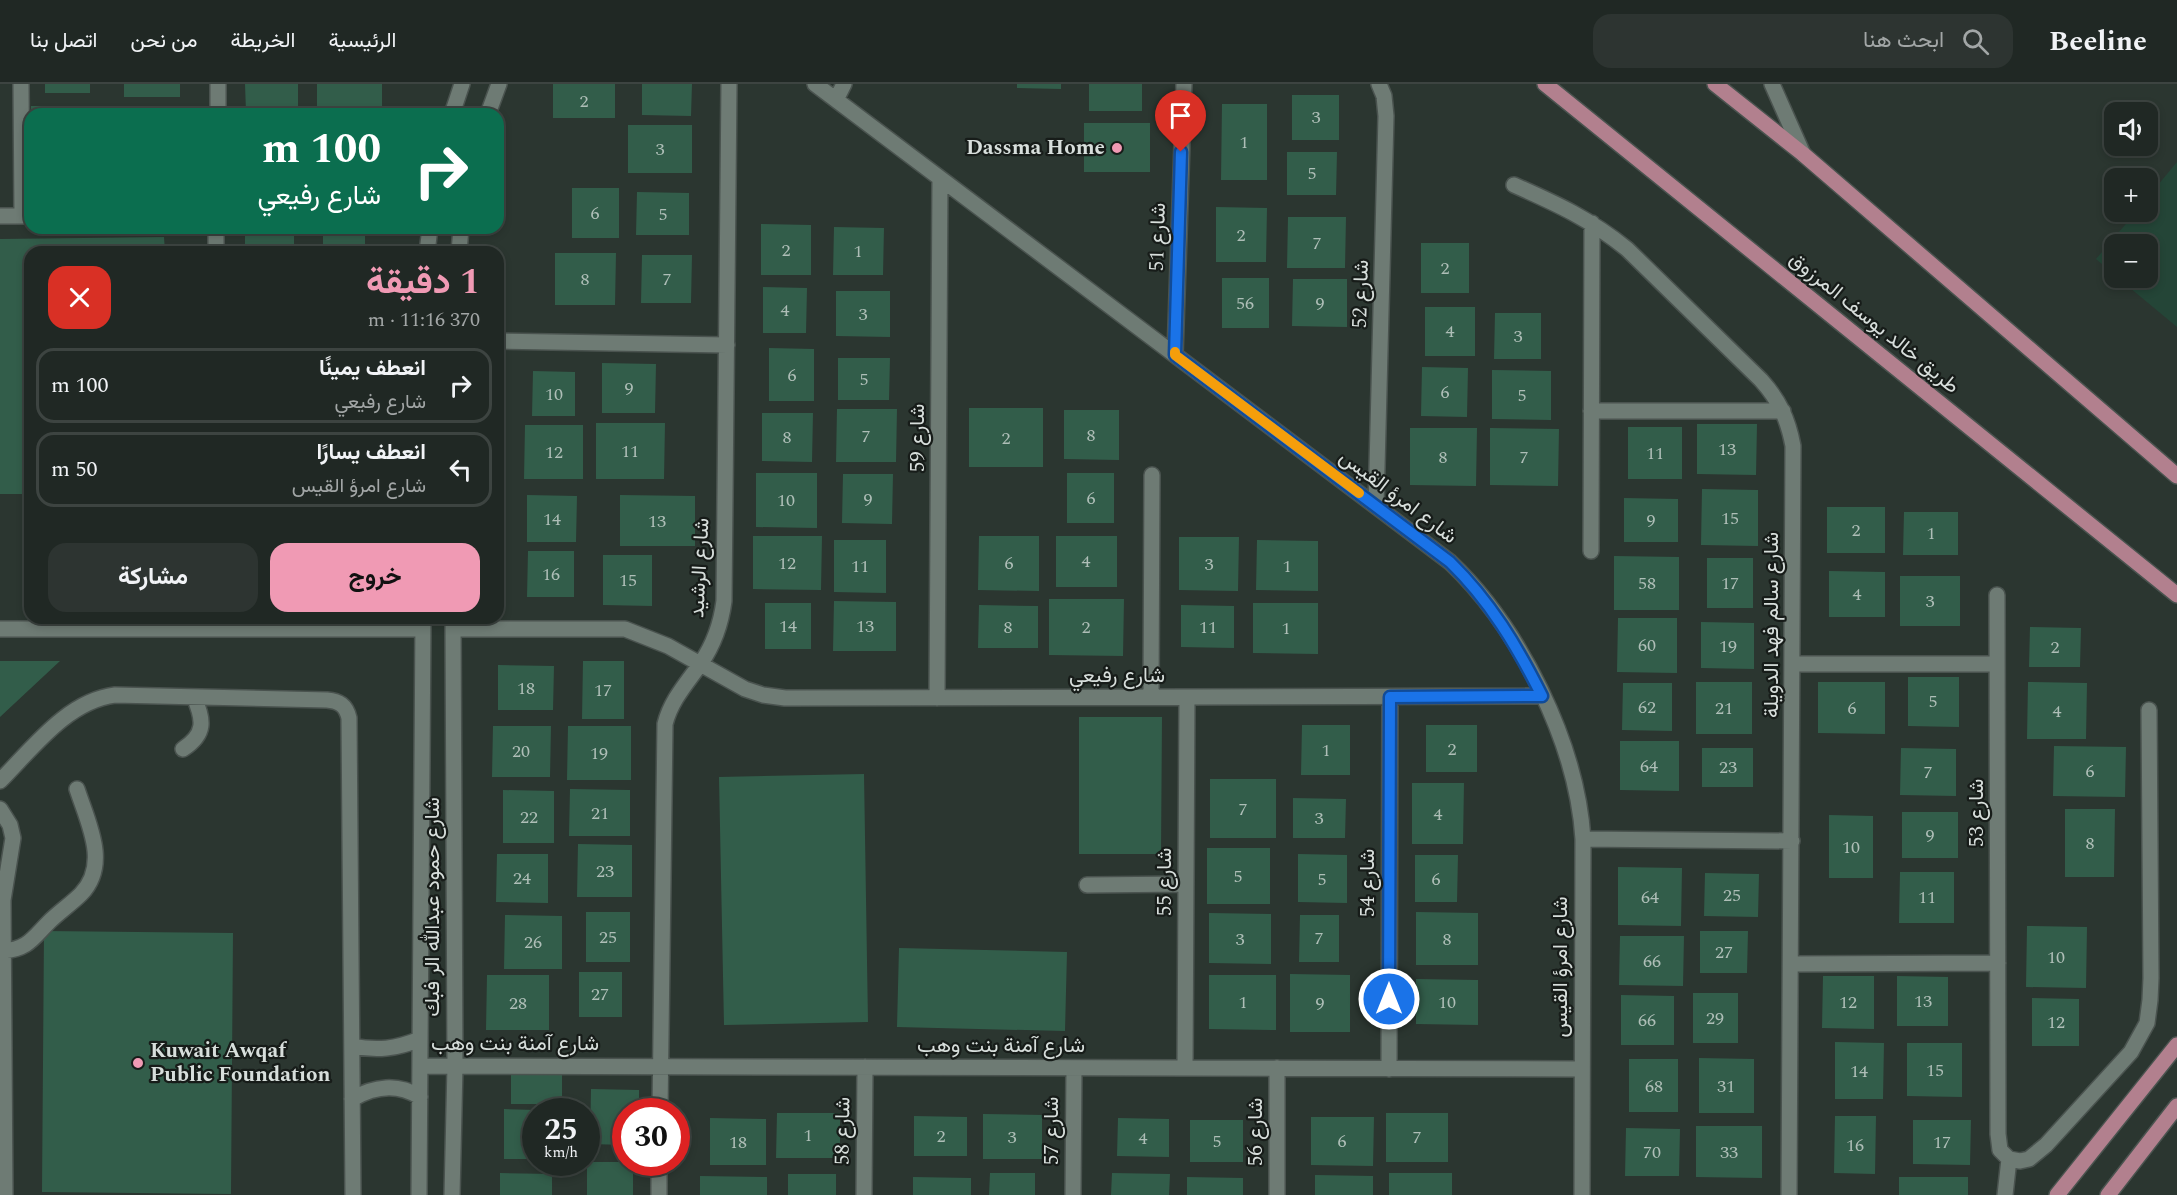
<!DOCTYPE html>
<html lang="ar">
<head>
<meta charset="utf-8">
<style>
	:root { --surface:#202824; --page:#2d3431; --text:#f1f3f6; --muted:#a2a6a6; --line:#3d4441; --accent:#f09ab4 }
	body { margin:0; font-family:Spectral,Vazirmatn,serif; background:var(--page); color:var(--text); direction:rtl; height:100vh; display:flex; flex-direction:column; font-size:22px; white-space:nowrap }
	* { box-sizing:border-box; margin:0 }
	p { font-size:20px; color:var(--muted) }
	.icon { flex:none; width:33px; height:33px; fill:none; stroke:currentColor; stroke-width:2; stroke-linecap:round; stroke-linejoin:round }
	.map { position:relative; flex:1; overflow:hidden; direction:ltr }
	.sheet { position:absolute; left:24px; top:162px; width:480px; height:378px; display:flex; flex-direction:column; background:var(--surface); border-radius:18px; box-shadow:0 3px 9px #0003,0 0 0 2px var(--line); direction:rtl }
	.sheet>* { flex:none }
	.banner { position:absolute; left:24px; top:24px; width:480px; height:126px; border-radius:18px; box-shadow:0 3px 9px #0003,0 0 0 2px var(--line); direction:rtl; background:#0b6e4f; color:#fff; overflow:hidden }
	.buttons { position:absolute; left:2104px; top:18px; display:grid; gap:12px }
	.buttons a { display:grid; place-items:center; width:54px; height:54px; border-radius:12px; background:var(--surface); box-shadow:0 3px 9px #0003,0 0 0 2px var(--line); font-size:30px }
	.speed { position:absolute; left:522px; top:1014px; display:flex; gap:12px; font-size:30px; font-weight:700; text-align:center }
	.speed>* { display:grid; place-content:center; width:78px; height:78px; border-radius:50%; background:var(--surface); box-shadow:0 3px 9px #0003,0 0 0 2px var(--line); line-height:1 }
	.speed small { font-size:15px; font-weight:400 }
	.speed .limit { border:9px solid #d22; background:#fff; color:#111 }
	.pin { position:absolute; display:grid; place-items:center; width:51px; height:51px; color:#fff; margin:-62px -26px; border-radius:50% 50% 50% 0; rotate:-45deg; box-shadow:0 0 6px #0007 }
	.pin .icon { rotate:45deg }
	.me { position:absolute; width:66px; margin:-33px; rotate:0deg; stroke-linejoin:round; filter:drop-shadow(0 0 4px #0008) }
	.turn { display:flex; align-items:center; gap:21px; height:126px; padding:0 24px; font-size:27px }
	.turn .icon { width:78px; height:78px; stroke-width:2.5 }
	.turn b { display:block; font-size:42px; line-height:51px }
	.round { display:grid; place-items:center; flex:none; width:63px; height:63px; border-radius:18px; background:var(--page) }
	.overview { display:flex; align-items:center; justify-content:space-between; height:102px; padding:0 24px }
	h1 { font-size:36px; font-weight:700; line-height:45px; color:var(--accent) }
	.action { display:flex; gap:12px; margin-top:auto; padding:12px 24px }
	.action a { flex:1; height:69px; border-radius:18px; background:var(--accent); color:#111; font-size:24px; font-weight:700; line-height:69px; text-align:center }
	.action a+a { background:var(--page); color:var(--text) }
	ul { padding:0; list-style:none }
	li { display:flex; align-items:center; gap:18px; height:75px; margin:0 12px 9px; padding:0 12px; border:3px solid var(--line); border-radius:18px }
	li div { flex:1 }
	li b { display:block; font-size:22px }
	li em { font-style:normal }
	header { display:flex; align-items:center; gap:36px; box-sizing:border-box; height:84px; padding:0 30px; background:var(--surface); border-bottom:2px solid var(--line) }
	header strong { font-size:28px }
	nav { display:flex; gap:33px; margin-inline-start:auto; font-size:21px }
	.search { width:420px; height:54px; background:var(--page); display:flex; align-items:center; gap:15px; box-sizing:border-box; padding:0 21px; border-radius:18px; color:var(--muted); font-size:22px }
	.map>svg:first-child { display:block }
	.green { fill:#244537 }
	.building { fill:#325d4a }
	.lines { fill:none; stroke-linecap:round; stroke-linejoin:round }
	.minor-casing { stroke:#4a534f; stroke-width:18 }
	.major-casing { stroke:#4a534f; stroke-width:18 }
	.minor { stroke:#6e7b74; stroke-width:15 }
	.major { stroke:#b2808e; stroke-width:15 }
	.route-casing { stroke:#114b97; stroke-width:15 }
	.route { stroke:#1a73e8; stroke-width:10 }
	.slow { stroke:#f59e0b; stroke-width:10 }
	.poi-dot { fill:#f09ab4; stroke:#171c19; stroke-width:2 }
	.labels { text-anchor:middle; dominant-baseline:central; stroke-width:4.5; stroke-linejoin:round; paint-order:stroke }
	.number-label { font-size:18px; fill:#aebeb7 }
	.poi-label { font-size:21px; font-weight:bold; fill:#d7dedb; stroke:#171c19; text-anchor:end }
	.street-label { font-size:21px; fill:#d7dedb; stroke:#171c19 }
</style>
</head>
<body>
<header>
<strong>Beeline</strong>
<div class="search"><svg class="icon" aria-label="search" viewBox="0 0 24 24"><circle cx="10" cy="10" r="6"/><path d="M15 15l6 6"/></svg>ابحث هنا</div>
<nav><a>الرئيسية</a><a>الخريطة</a><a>من نحن</a><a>اتصل بنا</a></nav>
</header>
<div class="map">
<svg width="2177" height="1111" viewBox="0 0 2177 1111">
	<rect width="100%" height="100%" fill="#2b3630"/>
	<path class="green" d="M2177,78V243L2118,194H2148V160H2115V191L2096,175L2136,128H2148V113Z"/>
	<path class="building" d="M45,0H90V9H45Z
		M124,0H180V13H124Z
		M245,0H298V28H246Z
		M317,0H382V30H317Z
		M553,0H615V34H553Z
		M642,0H692L691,32L642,31Z
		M1017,0H1061V5L1017,4Z
		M1089,0H1142V27H1089Z
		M1292,11H1339V56H1292Z
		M1222,20H1267V96H1221Z
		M31,22H100V30H31Z
		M117,25H185V30H117Z
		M1084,39H1150V88H1084Z
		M628,41H692V89H628Z
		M1287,68H1337L1336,111H1287Z
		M572,104H619V154H572Z
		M637,108L689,109V151H636Z
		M1216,123L1267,124L1266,178H1216Z
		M1288,133H1346L1345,184H1287Z
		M761,140L811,141V191H761Z
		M834,143L884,144L883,191H833Z
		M245,144H294V168H245Z
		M323,148H365V168H323Z
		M164,153L165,168H30V410H0V155Z
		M1421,159H1469V209H1421Z
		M555,169H616L615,221H555Z
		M642,171H692L691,219H641Z
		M1222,194H1269V244H1222Z
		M1293,195H1347V243L1292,242Z
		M763,203L807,204L806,249H763Z
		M836,207H890V253L836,252Z
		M1425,223H1475V272H1425Z
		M1495,229H1541V275H1494Z
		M769,264L814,265V317H769Z
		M838,274H890L889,316H838Z
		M602,279L656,280L655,329H602Z
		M1422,283L1468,284L1467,333L1421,332Z
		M1492,286L1551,287V336L1492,335Z
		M533,287L575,288V332H532Z
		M969,324H1043V383H969Z
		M837,325H897L896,378H836Z
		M1064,326H1119V376L1064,375Z
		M762,329H813L812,378L762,377Z
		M596,339H665L664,395H596Z
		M1697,340H1757L1756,391L1697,390Z
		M525,341H583V395H524Z
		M1628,343H1682V395H1628Z
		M1410,344H1477L1476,402L1410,401Z
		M1490,344L1559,345L1558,402L1490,401Z
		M756,389H817V444L756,443Z
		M1067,389H1114V439H1067Z
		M843,390H893L892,440L842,439Z
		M1702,405L1758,406V462L1701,461Z
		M527,411L577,412L576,458H527Z
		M620,411L695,412V462H620Z
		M1624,414L1678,415V458H1624Z
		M1827,423H1885V469H1827Z
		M1904,428H1958V471H1903Z
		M753,452H822L821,506L753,505Z
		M979,452H1039V507L978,506Z
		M1056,452H1117V503H1056Z
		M1179,453H1239L1238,507L1179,506Z
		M834,456H886V509L834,508Z
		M1257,456L1318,457V507L1256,506Z
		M528,467H574V513H527Z
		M603,471H652V522L603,521Z
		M1614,472L1679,473V526H1614Z
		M1707,474H1753V524H1707Z
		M1829,487L1885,488V533H1829Z
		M1900,492H1960V542H1900Z
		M1049,515H1124L1123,572L1049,571Z
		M834,517L896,518V567H833Z
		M765,519H811V565H765Z
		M1253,519H1318V570L1253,569Z
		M979,521L1038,522V564H978Z
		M1181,521L1234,522V564L1181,563Z
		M1618,534H1677V589L1617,588Z
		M1701,538L1754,539V585L1701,584Z
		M2030,543L2081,544L2080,583H2029Z
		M0,577H60L0,633Z
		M583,577H624V635H582Z
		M498,581L554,582L553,626H498Z
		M1908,593H1959V643L1908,642Z
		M1696,598H1752V650H1696Z
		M1818,598H1885V650L1818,649Z
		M2028,598L2087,599L2086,655H2027Z
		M1623,599H1672V647L1622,646Z
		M1079,633H1162L1161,770H1079Z
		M1302,641H1350V691H1301Z
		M1426,641H1477V688H1426Z
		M493,642H551L550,693H492Z
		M568,642H631V696H567Z
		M1620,657H1679V707L1620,706Z
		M2054,662L2126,663L2125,713L2053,712Z
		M1702,664H1753V703H1702Z
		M1901,664L1956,665V712L1900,711Z
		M864,690L868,938L724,941L719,693Z
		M1210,695H1276V754H1210Z
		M1412,699H1464L1463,760H1412Z
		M570,705L630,706V752H569Z
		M503,706L554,707V759H503Z
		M1293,714L1346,715L1345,754H1293Z
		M2065,725H2115L2114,793H2065Z
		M1902,728H1958V774H1902Z
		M1829,731L1873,732V794H1829Z
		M578,760L632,761V813H577Z
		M1207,764H1270V820H1207Z
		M497,770H548V819L496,818Z
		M1298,770L1347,771V819L1298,818Z
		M1415,771H1458L1457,818H1415Z
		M1618,783L1682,784L1681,842L1618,841Z
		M1900,788H1954V839H1899Z
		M1705,789L1759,790L1758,833L1704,832Z
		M586,828H630V878H586Z
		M1416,828L1478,829V881H1416Z
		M1209,829L1271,830V880L1209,879Z
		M505,831L562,832V885H504Z
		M1300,831H1339V878H1299Z
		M2027,842L2087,843L2086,904L2026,903Z
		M44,847L233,849L231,1110L42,1108Z
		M1700,847H1748L1747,889H1700Z
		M1620,852H1684L1683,902L1619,901Z
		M899,864L1067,868L1065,947L897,943Z
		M579,888H622V933H579Z
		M1290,890L1350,891V948H1290Z
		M487,891H549V946H486Z
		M1209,891H1276V946L1209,945Z
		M1823,892H1874V945L1822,944Z
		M1897,892L1948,893V942H1897Z
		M1416,895L1478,896V941L1416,940Z
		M1693,909H1738V959H1693Z
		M1621,911L1674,912V961H1621Z
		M2032,914L2079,915V962H2032Z
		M1835,958L1884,959L1883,1015H1835Z
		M1907,959H1962V1013L1907,1012Z
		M1699,974L1754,975V1029H1699Z
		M1629,975H1678V1028H1629Z
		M511,989H562V1020H511Z
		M591,1005L639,1006V1028H626V1061L590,1060Z
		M504,1025L536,1026V1075H504Z
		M777,1029H840V1074H776Z
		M1386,1029H1448V1078H1386Z
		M983,1030L1042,1031V1075H983Z
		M914,1032L967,1033V1072H914Z
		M1835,1032H1876L1875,1090L1834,1089Z
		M1311,1033H1374L1373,1082L1311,1081Z
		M710,1034L766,1035V1081H710Z
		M1118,1034L1169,1035V1073L1117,1072Z
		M1190,1036H1243V1078H1190Z
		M1913,1036H1971L1970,1081L1913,1080Z
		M1696,1042H1762V1094L1696,1093Z
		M1626,1044L1680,1045L1679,1092H1625Z
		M587,1078H633V1111H587Z
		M500,1089L552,1090V1111H500Z
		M990,1089H1035V1111H989Z
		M1112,1089L1170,1090L1169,1111H1111Z
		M1389,1089H1452V1111H1389Z
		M788,1090H836V1111H788Z
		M1315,1091L1373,1092V1111H1315Z
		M700,1092L767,1093V1111H700Z
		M913,1093L971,1094V1111H913Z
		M1187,1093L1243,1094V1111H1187Z
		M1899,1093H1968V1111H1899Z"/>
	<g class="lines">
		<g class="minor-casing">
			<path id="minor" d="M21,0L22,132
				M815,0L1450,478C1520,544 1577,660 1583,755L1582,1111
				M1772,0L1803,70
				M836,16L844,0
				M218,30V0
				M452,30L462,0
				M488,30L499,0
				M1514,101C1557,120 1590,135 1627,165L1761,296C1779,316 1788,335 1793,362L1789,1111
				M0,132H30
				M216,168V144
				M427,168L430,144
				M459,168L461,144
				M498,257L727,261
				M1175,271L1184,0
				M1591,327H1783
				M1376,422L1386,32L1384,12L1379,0
				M1591,467L1592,139
				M1997,511L1998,1050L2000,1066L2009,1075L2020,1077L2029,1075L2046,1061L2131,968L2147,939L2150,916L2151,894L2149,626
				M0,545H423
				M453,545H625L668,562L745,605L763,611L785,614L1542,612
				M1793,580H1997
				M1151,613L1152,391
				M937,614L940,94
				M183,665C206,650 204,636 194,613
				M0,697C32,665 67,617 115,611L327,616C339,617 346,621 349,634L353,1111
				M0,725L10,741L13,754L3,816L5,1111
				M1583,755L1792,757
				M1087,801L1186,800
				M3,867C28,865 33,854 49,838C59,828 71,820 81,810C110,780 88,739 77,705
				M1791,880L1998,879
				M352,962C377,967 396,965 420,955
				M420,982L1582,985
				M1185,984L1187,613
				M1389,985L1390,613
				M352,1015C374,1002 398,999 420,1013
				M660,1028L665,640C671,616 687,599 701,579C714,560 721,540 724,517L729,0
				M419,1111L423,534
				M452,1111L455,982L453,534
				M659,1111V1078
				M864,1111L865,983
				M1073,1111L1074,984
				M1277,1111V984
				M2005,1111L2009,1075"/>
		</g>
		<g class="major-casing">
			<path id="major" d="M1545,0L2177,511
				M1715,0L1803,70L2177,392
				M2057,1111L2177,961
				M2108,1111L2177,1022"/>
		</g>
		<use href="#minor" class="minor"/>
		<use href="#major" class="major"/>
	</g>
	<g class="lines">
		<g class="route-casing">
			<path id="route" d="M1181,68L1175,271L1450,478C1490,517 1517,562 1542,612L1390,613L1389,915"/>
		</g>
		<use href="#route" class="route"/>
		<path class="slow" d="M1175,268V271L1359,409"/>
	</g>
	<g class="poi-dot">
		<circle cx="1117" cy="64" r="6"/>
		<circle cx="138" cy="979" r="6"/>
	</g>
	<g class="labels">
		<g class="number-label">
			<text x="584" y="17">2</text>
			<text x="1316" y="33">3</text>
			<text x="1244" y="58">1</text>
			<text x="660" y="65">3</text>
			<text x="1312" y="89">5</text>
			<text x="595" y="129">6</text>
			<text x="663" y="130">5</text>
			<text x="1241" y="151">2</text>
			<text x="1317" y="159">7</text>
			<text x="786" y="166">2</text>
			<text x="858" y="167">1</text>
			<text x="1445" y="184">2</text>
			<text x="585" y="195">8</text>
			<text x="667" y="195">7</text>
			<text x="1245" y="219">56</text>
			<text x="1320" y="219">9</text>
			<text x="785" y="226">4</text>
			<text x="863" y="230">3</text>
			<text x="1450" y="247">4</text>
			<text x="1518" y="252">3</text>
			<text x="792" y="291">6</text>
			<text x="864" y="295">5</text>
			<text x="629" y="304">9</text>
			<text x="1445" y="308">6</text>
			<text x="554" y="310">10</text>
			<text x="1522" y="311">5</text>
			<text x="1091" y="351">8</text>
			<text x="866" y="352">7</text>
			<text x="787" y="353">8</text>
			<text x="1006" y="354">2</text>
			<text x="1727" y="365">13</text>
			<text x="630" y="367">11</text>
			<text x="554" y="368">12</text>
			<text x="1655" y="369">11</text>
			<text x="1443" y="373">8</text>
			<text x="1524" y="373">7</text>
			<text x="1091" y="414">6</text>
			<text x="868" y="415">9</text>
			<text x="786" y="416">10</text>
			<text x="1730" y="434">15</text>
			<text x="552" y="435">14</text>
			<text x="1651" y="436">9</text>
			<text x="657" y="437">13</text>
			<text x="1856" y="446">2</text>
			<text x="1931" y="449">1</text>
			<text x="1086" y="477">4</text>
			<text x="787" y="479">12</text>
			<text x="1009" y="479">6</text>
			<text x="1209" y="480">3</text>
			<text x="860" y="482">11</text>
			<text x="1287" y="482">1</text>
			<text x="551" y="490">16</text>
			<text x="628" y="496">15</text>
			<text x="1647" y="499">58</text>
			<text x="1730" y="499">17</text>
			<text x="1857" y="510">4</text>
			<text x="1930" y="517">3</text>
			<text x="788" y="542">14</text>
			<text x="865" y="542">13</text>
			<text x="1008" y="543">8</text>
			<text x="1086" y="543">2</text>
			<text x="1208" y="543">11</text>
			<text x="1286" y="544">1</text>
			<text x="1647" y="561">60</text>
			<text x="1728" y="562">19</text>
			<text x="2055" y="563">2</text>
			<text x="526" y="604">18</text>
			<text x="603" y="606">17</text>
			<text x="1933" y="617">5</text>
			<text x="1647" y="623">62</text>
			<text x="1724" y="624">21</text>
			<text x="1852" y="624">6</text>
			<text x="2057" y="627">4</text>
			<text x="1452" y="665">2</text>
			<text x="1326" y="666">1</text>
			<text x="521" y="667">20</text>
			<text x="599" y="669">19</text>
			<text x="1649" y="682">64</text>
			<text x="1728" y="683">23</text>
			<text x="2090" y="687">6</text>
			<text x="1928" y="688">7</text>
			<text x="1243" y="725">7</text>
			<text x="600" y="729">21</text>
			<text x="1438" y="730">4</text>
			<text x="529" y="733">22</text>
			<text x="1319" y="734">3</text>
			<text x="1930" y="751">9</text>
			<text x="2090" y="759">8</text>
			<text x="1851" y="763">10</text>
			<text x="605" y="787">23</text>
			<text x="1238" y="792">5</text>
			<text x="522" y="794">24</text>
			<text x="1322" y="795">5</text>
			<text x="1436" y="795">6</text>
			<text x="1732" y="811">25</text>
			<text x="1650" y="813">64</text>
			<text x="1927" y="813">11</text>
			<text x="608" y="853">25</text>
			<text x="1319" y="854">7</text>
			<text x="1240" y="855">3</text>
			<text x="1447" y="855">8</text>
			<text x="533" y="858">26</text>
			<text x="1724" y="868">27</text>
			<text x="2056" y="873">10</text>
			<text x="1652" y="877">66</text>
			<text x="600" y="910">27</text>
			<text x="1923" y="917">13</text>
			<text x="1243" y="918">1</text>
			<text x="1447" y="918">10</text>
			<text x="1848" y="918">12</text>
			<text x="518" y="919">28</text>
			<text x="1320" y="919">9</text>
			<text x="1715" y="934">29</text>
			<text x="1647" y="936">66</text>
			<text x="2056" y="938">12</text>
			<text x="1935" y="986">15</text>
			<text x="1859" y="987">14</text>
			<text x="1654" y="1002">68</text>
			<text x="1726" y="1002">31</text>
			<text x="808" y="1051">1</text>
			<text x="941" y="1052">2</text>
			<text x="1012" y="1053">3</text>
			<text x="1417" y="1053">7</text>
			<text x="1143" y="1054">4</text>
			<text x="1217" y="1057">5</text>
			<text x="1342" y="1057">6</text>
			<text x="738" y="1058">18</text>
			<text x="1942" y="1058">17</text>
			<text x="1855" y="1061">16</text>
			<text x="1652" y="1068">70</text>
			<text x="1729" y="1068">33</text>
		</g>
		<g class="poi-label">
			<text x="1105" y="64">Dassma Home</text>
			<text x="150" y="967" text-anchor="start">Kuwait Awqaf<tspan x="150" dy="24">Public Foundation</tspan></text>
		</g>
		<g class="street-label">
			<text transform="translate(1158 153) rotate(-88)">شارع 51</text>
			<text transform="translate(1361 210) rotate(-88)">شارع 52</text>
			<text transform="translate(1874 239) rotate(39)">طريق خالد يوسف المرزوق</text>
			<text transform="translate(918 354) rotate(-90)">شارع 59</text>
			<text transform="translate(1398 413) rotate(37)">شارع امرؤ القيس</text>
			<text transform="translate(700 484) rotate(-87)">شارع الرشيد</text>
			<text transform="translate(1772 541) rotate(-90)">شارع سالم فهد الدويلة</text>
			<text x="1117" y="592">شارع رفيعي</text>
			<text transform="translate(1977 729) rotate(-90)">شارع 53</text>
			<text transform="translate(1165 798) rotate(-90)">شارع 55</text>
			<text transform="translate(1368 799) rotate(-90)">شارع 54</text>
			<text transform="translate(433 823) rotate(-90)">شارع حمود عبدالله الر فبك</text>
			<text transform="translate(1561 883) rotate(-90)">شارع امرؤ القيس</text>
			<text x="515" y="960">شارع آمنة بنت وهب</text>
			<text x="1001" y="962">شارع آمنة بنت وهب</text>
			<text transform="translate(843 1047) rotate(-89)">شارع 58</text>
			<text transform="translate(1052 1047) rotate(-90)">شارع 57</text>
			<text transform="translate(1256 1048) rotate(-90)">شارع 56</text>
		</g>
	</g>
</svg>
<div class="buttons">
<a><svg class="icon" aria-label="sound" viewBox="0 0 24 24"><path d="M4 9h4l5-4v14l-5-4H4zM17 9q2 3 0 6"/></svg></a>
<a>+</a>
<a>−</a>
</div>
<div class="speed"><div>25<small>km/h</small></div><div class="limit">30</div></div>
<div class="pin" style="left:1181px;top:68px;background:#d93025"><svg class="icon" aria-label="arrive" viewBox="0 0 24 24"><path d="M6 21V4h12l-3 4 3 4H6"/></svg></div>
<svg class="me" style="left:1389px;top:915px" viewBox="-20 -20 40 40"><circle r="17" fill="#1a73e8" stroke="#fff" stroke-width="3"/><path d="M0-11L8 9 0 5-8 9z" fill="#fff"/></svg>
<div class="banner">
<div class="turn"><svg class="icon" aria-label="right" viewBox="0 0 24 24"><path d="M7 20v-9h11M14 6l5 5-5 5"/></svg><div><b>100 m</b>شارع رفيعي</div></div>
</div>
<section class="sheet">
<div class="overview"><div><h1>1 دقيقة</h1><p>370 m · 11:16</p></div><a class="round" style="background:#d93025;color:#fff"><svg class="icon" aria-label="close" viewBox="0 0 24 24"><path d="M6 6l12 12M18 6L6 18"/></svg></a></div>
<ul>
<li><svg class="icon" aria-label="right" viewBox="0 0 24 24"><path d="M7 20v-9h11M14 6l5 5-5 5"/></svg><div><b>انعطف يمينًا</b><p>شارع رفيعي</p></div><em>100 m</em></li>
<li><svg class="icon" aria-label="left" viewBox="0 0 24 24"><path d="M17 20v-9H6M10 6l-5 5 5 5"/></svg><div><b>انعطف يسارًا</b><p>شارع امرؤ القيس</p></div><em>50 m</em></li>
</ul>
<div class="action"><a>خروج</a><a>مشاركة</a></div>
</section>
</div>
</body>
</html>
